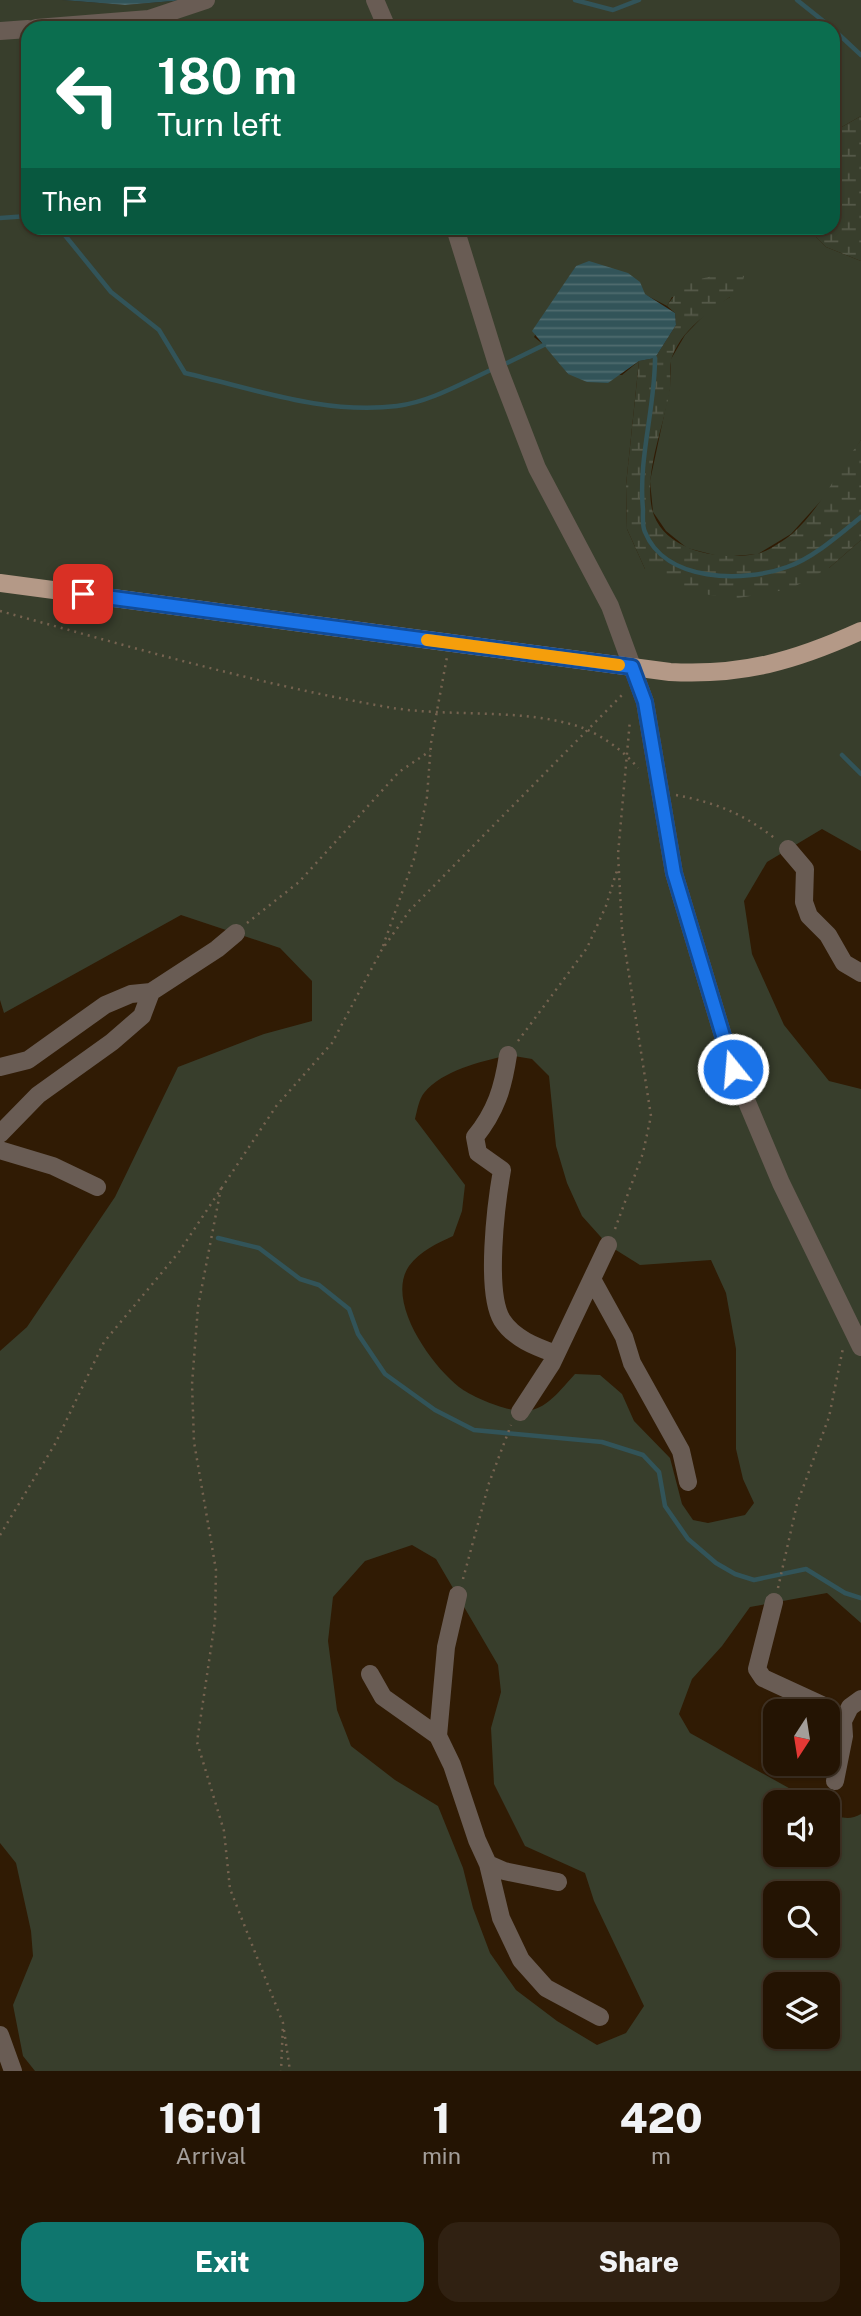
<!DOCTYPE html>
<html lang="en">
<head>
<meta charset="utf-8">
<style>
	:root { --surface:#241403; --page:#302112; --text:#f1f3f6; --muted:#a39e9a; --line:#413325; --accent:#0f766e }
	body { margin:0; font-family:"Public Sans",sans-serif; background:var(--page); color:var(--text); height:100vh; display:flex; flex-direction:column; font-size:26px; white-space:nowrap }
	* { box-sizing:border-box; margin:0 }
	p { font-size:23px; color:var(--muted) }
	.icon { flex:none; width:38px; height:38px; fill:none; stroke:currentColor; stroke-width:2; stroke-linecap:round; stroke-linejoin:round }
	.map { position:relative; height:2071px; overflow:hidden }
	.drawer { display:flex; flex-direction:column; background:var(--surface); flex:1 }
	.drawer>* { flex:none }
	.top-card { position:absolute; left:21px; top:21px; width:819px; height:214px; border-radius:21px; box-shadow:0 2px 5px #0004,0 0 0 2px var(--line); background:#0b6e4f; color:#fff; overflow:hidden }
	.needle { width:46px; rotate:192deg }
	.tools { position:absolute; left:763px; top:1699px; display:grid; gap:14px }
	.tools a { display:grid; place-items:center; width:77px; height:77px; border-radius:14px; background:var(--surface); box-shadow:0 2px 5px #0004,0 0 0 2px var(--line); font-size:35px }
	.pin { position:absolute; display:grid; place-items:center; width:60px; height:60px; color:#fff; margin:-30px; border-radius:14px; box-shadow:0 4px 10px #0006 }
	.me { position:absolute; width:77px; margin:-38px; rotate:343deg; stroke-linejoin:round; filter:drop-shadow(0 0 5px #0008) }
	.turn { display:flex; align-items:center; gap:24px; height:147px; padding:0 21px; font-size:32px }
	.turn .icon { width:91px; height:91px; stroke-width:2.5 }
	.turn b { display:block; font-size:49px; line-height:60px }
	.then { display:flex; align-items:center; height:66px; padding:0 21px; background:#0003; gap:14px; font-size:26px }
	.eta { display:flex; justify-content:space-evenly; align-items:center; height:119px; text-align:center }
	.eta b { font-size:42px; font-weight:800; line-height:49px }
	.action { display:flex; gap:14px; margin-top:auto; padding:14px 21px }
	.action a { flex:1; height:80px; border-radius:21px; background:var(--accent); color:#fff; font-size:28px; font-weight:800; line-height:80px; text-align:center }
	.action a+a { background:var(--page); color:var(--text) }
	.map>svg:first-child { display:block }
	.green { fill:#383e2c; fill-rule:evenodd }
	.wetland { fill:url(#wetland-marsh) }
	.water { fill:url(#water-rules) }
	.lines { fill:none; stroke-linecap:round; stroke-linejoin:round }
	.stream { stroke:#325459; stroke-width:4.5 }
	.path { stroke:#766350; stroke-width:2.5; stroke-dasharray:2 5; stroke-linecap:butt }
	.minor { stroke:#695c54; stroke-width:18 }
	.major { stroke:#b49987; stroke-width:18 }
	.route-casing { stroke:#114b97; stroke-width:18 }
	.route { stroke:#1a73e8; stroke-width:12 }
	.slow { stroke:#f59e0b; stroke-width:12 }
</style>
</head>
<body>
<div class="map">
<svg width="861" height="2071" viewBox="0 0 861 2071">
	<defs>
		<pattern id="wetland-marsh" width="20" height="14" patternUnits="userSpaceOnUse" patternTransform="scale(1.75)"><rect width="20" height="14" fill="#383e2c"/><path d="M1 5h8M5 5V1M11 12h8M15 12V8" fill="none" stroke="#555949"/></pattern>
		<pattern id="water-rules" width="6" height="5" patternUnits="userSpaceOnUse" patternTransform="scale(1.75)"><rect width="6" height="5" fill="#325459"/><path d="M0 2.5h6" fill="none" stroke="#506c6f"/></pattern>
	</defs>
	<rect width="100%" height="100%" fill="#301b04"/>
	<path class="green" d="M0,0H62L125,5L185,0H861V116L833,132V28H28V228H807L826,247L861,261V440L828,493L791,534L758,554L722,557L687,548L666,531L653,512L650,481L670,387L671,359L685,335L710,309L730,297H672L667,306L644,294C633,265 603,269 576,266L534,337L549,349L568,374L622,375L639,361L626,485L627,529L645,569L829,568L861,540V851L822,829L767,862L744,901L752,954L784,1025L829,1081L861,1089V1623L827,1593L750,1607L722,1646L692,1679L679,1714L690,1733L814,1802H775V1855H828V1811C839,1818 849,1821 861,1814V2071H35L23,2056L13,2005L33,1956L31,1931L16,1863L0,1843V1351L27,1327L115,1197L178,1067L264,1034L312,1021V981L280,948L181,915L4,1013L0,1000ZM508,1055L532,1059L549,1076L556,1146L567,1183L582,1216L608,1245L640,1265L711,1260L726,1293L736,1349V1449L743,1479L754,1503L745,1515L708,1523L693,1520L682,1504L670,1458L634,1421L622,1394L600,1375L575,1374C560,1390 544,1414 519,1411C502,1409 472,1397 459,1387C431,1365 385,1301 409,1266C420,1251 438,1243 453,1236L462,1211L465,1185L415,1119C417,1111 419,1099 424,1093C443,1070 480,1062 508,1055ZM412,1545L436,1559L498,1665L501,1692L491,1728L494,1784L525,1846L585,1873L594,1901L644,2006L626,2033L597,2045L557,2021L516,1990L490,1953L473,1908L463,1868L438,1806L395,1780L351,1746L337,1710L328,1641L333,1597L365,1561ZM775,1894H828V1946H775ZM775,1984H828V2037H775Z"/>
	<path class="wetland" d="M861,116V261L826,247L807,228H833V132Z
		M736,274L744,276L742,287C717,309 685,323 672,357C669,367 671,379 670,389C664,427 644,471 652,509C662,551 720,561 755,554C766,553 783,541 792,534C822,507 837,471 861,440V540L829,568L790,589L733,599L687,591L645,569L627,529L626,485L639,361L655,358L676,325L675,313L667,306C683,279 708,275 736,274Z"/>
	<path class="water" d="M62,0H185L125,5Z
		M589,261L628,273L640,282L645,294L675,313L676,325L655,358L639,361L608,383L587,382L568,374L532,331L576,266Z"/>
	<g class="lines">
		<path class="stream" d="M575,0L613,10L639,0
			M797,0L832,28
			M833,29L861,55
			M0,218L28,216
			M59,228L111,292L159,330L185,373C255,389 325,415 397,406C430,402 462,383 493,369
			M655,358C655,409 638,458 643,510C643,517 642,526 645,532C665,582 743,583 787,567C813,558 839,535 861,517
			M501,366L544,345
			M842,755L861,774
			M218,1238L259,1248L300,1279L319,1285L349,1309L358,1334L385,1374L435,1410L474,1430L602,1442L643,1455L659,1472L665,1506L688,1539L716,1563L735,1574L754,1580L806,1569L845,1593L861,1598"/>
		<path class="path" d="M0,611C128,646 256,684 387,707C448,718 525,707 583,728C603,736 625,752 638,768
			M676,795C717,803 744,814 777,840
			M247,923L299,882L399,772L430,751
			M383,946L414,859L427,797L431,743L447,657
			M518,1041L587,948L606,906L618,867
			M221,1188L198,1307L192,1384L194,1442L216,1570L215,1621L197,1742L224,1831L230,1889L283,2023L281,2071
			M615,1229L643,1153L651,1116L622,930L618,854L630,720
			M0,1535L55,1444L104,1342L179,1252L277,1105L332,1043L381,951L410,910L623,694
			M463,1579L489,1483L511,1425
			M778,1588L797,1504L829,1417L843,1348
			M284,2030L290,2071"/>
		<path class="minor" d="M375,0L387,28
			M36,28L149,19L206,0
			M0,31L28,29
			M455,228L498,367L537,468L610,606L645,702L674,873L733,1069L781,1183L861,1347
			M788,849L805,869L804,902L809,916L828,935L844,963L861,973
			M508,1055C503,1088 496,1111 475,1137L478,1153L502,1170C496,1204 485,1292 502,1320C514,1339 537,1347 556,1354
			M0,1067L28,1060L105,1005L131,994L151,992L217,949L236,933
			M0,1134L38,1095L112,1042L142,1016L151,992
			M0,1150L53,1166L97,1187
			M592,1279L624,1337L632,1363L681,1451L688,1482
			M520,1412L552,1363L608,1245
			M458,1595L446,1647L438,1736L452,1765L477,1840L488,1864L501,1918L521,1960L546,1988L600,2017
			M774,1602L757,1669L763,1678L826,1707L843,1721L844,1736L835,1781
			M370,1674L383,1697L438,1736
			M843,1721L850,1707L861,1699
			M488,1864L504,1871L558,1882
			M0,2035L13,2071"/>
		<path class="major" d="M0,583L670,672C742,676 795,661 861,631"/>
	</g>
	<g class="lines">
		<g class="route-casing">
			<path id="route" d="M83,594L632,667L645,702L674,873L733,1069"/>
		</g>
		<use href="#route" class="route"/>
		<path class="slow" d="M427,640L619,665"/>
	</g>
</svg>
<div class="tools">
<a><svg class="needle" viewBox="-14 -14 28 28"><path d="M0-13l5 13h-10z" fill="#e53935"/><path d="M0 13l5-13h-10z" fill="#a39e9a"/></svg></a>
<a><svg class="icon" aria-label="sound" viewBox="0 0 24 24"><path d="M4 9h4l5-4v14l-5-4H4zM17 9q2 3 0 6"/></svg></a>
<a><svg class="icon" aria-label="search" viewBox="0 0 24 24"><circle cx="10" cy="10" r="6"/><path d="M15 15l6 6"/></svg></a>
<a><svg class="icon" aria-label="layers" viewBox="0 0 24 24"><path d="M12 4l9 5-9 5-9-5zM3 14l9 5 9-5"/></svg></a>
</div>
<div class="pin" style="left:83px;top:594px;background:#d93025"><svg class="icon" aria-label="arrive" viewBox="0 0 24 24"><path d="M6 21V4h12l-3 4 3 4H6"/></svg></div>
<svg class="me" style="left:733px;top:1069px" viewBox="-20 -20 40 40"><circle r="17" fill="#1a73e8" stroke="#fff" stroke-width="3"/><path d="M0-11L8 9 0 5-8 9z" fill="#fff"/></svg>
<div class="top-card">
<div class="turn"><svg class="icon" aria-label="left" viewBox="0 0 24 24"><path d="M17 20v-9H6M10 6l-5 5 5 5"/></svg><div><b>180 m</b>Turn left</div></div>
<div class="then">Then<svg class="icon" aria-label="arrive" viewBox="0 0 24 24"><path d="M6 21V4h12l-3 4 3 4H6"/></svg></div>
</div>
</div>
<section class="drawer">
<div class="eta">
<div><b>16:01</b><p>Arrival</p></div>
<div><b>1</b><p>min</p></div>
<div><b>420</b><p>m</p></div>
</div>
<div class="action"><a>Exit</a><a>Share</a></div>
</section>
</body>
</html>
